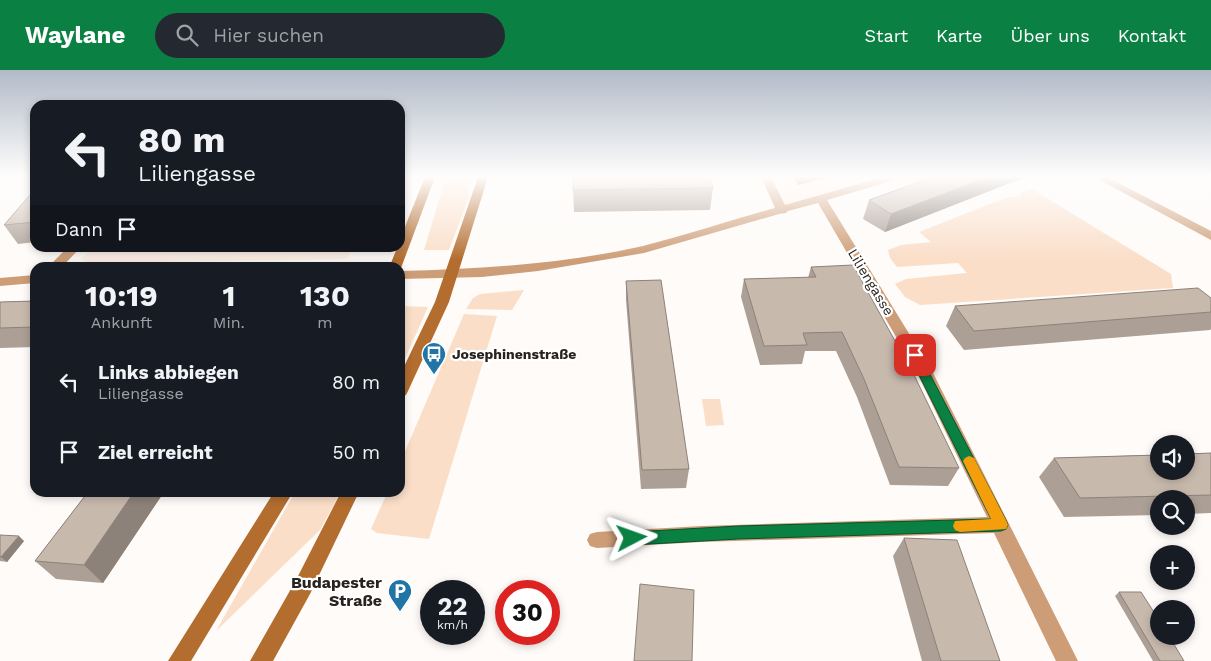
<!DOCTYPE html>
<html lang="de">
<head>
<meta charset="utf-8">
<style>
	:root { --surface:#171b24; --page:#242831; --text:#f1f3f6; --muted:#9ea1a6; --accent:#0b8043 }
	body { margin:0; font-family:"Work Sans",sans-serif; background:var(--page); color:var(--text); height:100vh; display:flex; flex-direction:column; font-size:19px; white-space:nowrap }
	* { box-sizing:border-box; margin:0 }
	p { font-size:16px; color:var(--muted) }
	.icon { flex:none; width:28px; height:28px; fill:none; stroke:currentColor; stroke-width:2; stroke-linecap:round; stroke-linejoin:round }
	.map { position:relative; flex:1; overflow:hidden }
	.sheet { position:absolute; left:30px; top:192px; width:375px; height:235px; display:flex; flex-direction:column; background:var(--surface); border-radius:15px; box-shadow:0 2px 8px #0003 }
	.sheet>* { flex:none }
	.hud { position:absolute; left:30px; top:30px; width:375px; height:152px; border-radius:15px; box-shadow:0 2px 8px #0003; background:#171b24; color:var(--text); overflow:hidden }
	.controls { position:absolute; left:1150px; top:365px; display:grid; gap:10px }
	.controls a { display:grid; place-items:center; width:45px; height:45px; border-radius:50%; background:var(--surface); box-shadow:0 2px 8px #0003; font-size:25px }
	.speed { position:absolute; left:420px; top:510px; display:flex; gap:10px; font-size:25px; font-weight:700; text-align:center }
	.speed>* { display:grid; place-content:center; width:65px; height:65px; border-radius:50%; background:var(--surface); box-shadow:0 2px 8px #0003; line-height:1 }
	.speed small { font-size:12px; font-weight:400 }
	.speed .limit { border:8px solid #d22; background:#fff; color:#111 }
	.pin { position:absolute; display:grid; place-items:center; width:42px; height:42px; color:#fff; margin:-21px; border-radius:10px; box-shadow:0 2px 8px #0006 }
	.me { position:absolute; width:55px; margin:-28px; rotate:86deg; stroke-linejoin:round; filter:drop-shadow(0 0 4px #0008) }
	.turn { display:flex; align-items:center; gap:18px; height:105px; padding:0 25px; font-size:22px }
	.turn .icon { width:65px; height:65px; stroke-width:2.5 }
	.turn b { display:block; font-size:35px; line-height:42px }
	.then { display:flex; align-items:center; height:48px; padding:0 25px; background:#0003; gap:10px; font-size:19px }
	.eta { display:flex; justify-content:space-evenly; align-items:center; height:85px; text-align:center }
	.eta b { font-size:30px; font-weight:700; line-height:35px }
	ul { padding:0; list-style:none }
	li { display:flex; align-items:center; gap:15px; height:70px; padding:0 25px }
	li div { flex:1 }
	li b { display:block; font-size:19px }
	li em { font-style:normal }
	header { display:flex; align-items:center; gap:30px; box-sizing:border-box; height:70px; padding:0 25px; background:var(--accent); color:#fff }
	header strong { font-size:24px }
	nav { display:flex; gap:28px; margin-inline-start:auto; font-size:18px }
	.search { width:350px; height:45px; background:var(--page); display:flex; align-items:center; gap:12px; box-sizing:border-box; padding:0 18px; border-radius:28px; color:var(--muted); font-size:19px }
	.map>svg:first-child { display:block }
	.built { fill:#fff1e7 }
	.green { fill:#fadec8 }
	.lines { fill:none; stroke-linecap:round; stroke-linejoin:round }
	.street { fill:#cd9d77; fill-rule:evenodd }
	.secondary { fill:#b26d2f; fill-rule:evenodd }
	.wall { fill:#ac9f95 }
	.shaded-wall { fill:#8c8279 }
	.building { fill:#c8b9ad; stroke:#8c8279 }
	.route { fill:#0b8043; stroke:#07532c }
	.slow { fill:#f59e0b }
	.labels { text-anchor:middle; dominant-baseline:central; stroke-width:4.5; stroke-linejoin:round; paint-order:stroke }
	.street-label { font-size:14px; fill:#29231f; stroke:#fff }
	.poi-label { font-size:14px; font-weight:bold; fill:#29231f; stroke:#fff; text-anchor:start }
	.near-poi-label { font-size:16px; font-weight:bold; fill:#29231f; stroke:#fff; text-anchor:end }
</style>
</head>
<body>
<header>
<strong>Waylane</strong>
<div class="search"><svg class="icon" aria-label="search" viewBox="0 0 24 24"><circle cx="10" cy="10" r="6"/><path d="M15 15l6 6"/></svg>Hier suchen</div>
<nav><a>Start</a><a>Karte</a><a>Über uns</a><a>Kontakt</a></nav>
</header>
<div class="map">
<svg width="1211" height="591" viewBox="0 0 1211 591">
	<rect width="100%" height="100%" fill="#fefbf8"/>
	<path class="built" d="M766,107H894L782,141Z
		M92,178H352L347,189L88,193L81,189Z"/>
	<path class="green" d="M446,107H468L469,127L449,180H424Z
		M1032,119L1171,204L1173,218L920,235L905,227L895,214L906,209L967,203L958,193L897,197L890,188L888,180L901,175L931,172L919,162L1005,128L1020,126L1022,122Z
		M524,220L512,240L466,239L473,228L480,224Z
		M400,236L428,237L400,300Z
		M464,244L497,246L429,469L377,463L371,459L387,423L400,422V393Z
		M702,329H720L724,355L706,356Z
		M295,422L340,423L320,460L216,561Z"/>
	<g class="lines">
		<path class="street" d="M761,107H771L785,135L883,107H899L898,109L827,130L932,301L1078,591H1056L994,463L701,472L597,478L590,476L587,470L590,464L597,462L701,456L987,447L916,301L818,133L788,141L786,143L779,144L644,183L538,201L482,207L400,209V201C482,199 563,194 643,176C687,165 731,150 775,138Z
			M1094,107H1107L1211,161V170Z
			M67,178H80L61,198H47Z
			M35,205V213L0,216V208Z"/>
		<path class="secondary" d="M425,107H435L401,198L400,200V198H389L397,178H400V169Z
			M478,107H488L449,232L408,321L406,325L400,327V305L435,232Z
			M274,422H293L191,591H168Z
			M341,422H359L310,524L273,591H250L296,510Z"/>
	</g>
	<path class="wall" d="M793,107H829L798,115Z
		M933,107H1025L885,162L863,149L869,130Z
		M713,118L710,140L574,142L573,120Z
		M35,119V172L18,174L4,155Z
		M811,197L959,398L948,416L890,415L857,327L836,281H805L802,294L760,295L741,227L744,209L808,208Z
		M626,211L689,399L686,418L641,419L626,230Z
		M1211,228V259L1210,260L964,280L946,256L955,236Z
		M35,231V277L0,278V232Z
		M1211,383V443L1186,444V429H1159V445L1064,447L1039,407L1054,388Z
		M88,422H164L103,513L56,509L35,491Z
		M0,465L24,471L7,492L0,491Z
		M904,468L1000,591H922L893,486Z
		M1119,522L1184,591H1153L1115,526Z"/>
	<path class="shaded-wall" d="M800,107H829L798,115Z
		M988,107H1025L885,162L891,144Z
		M134,422H164L103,513L84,495Z
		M19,466L24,471L7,492L1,487Z"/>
	<path class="building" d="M573,107H710L713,118L573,120Z
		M933,107H988L891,144L869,130Z
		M35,119V152L4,155Z
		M853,195L915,307L959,398L899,397L864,309L842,262L803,263L807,275L764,276L744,209L816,207L811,197Z
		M661,210L689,399L642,400L626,211Z
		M1198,218L1211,228V242L974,261L955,236Z
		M35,231V257L0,258V232Z
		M1211,383V425L1080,428L1054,388L1159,385V401H1186V384Z
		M88,422H134L84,495L35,491Z
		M0,465L19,466L1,487H0Z
		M904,468L957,470L1000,591H941Z
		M640,514L694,520L692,591H634Z
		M1119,522H1141L1159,550V566H1169L1184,591H1160Z"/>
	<linearGradient id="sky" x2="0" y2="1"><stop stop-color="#b1bbc8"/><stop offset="0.56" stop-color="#fffdfc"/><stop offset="1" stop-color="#fffdfc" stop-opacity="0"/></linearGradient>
	<rect width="1211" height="190" fill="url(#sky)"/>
	<path class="route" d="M915,281L920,285L1006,450L1008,455L1006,459L1001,461L738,469L632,475L627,473L624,468L627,464L632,462L738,456L991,449L909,285Z"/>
	<path class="slow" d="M969,386L974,388L1006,450L1008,455L1006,459L960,462L955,460L953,456L955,451L991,449L963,391L965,388Z"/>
	<defs>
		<g id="bus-pin" transform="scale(1.25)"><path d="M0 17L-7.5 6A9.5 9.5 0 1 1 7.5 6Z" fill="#2175a6" stroke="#fff"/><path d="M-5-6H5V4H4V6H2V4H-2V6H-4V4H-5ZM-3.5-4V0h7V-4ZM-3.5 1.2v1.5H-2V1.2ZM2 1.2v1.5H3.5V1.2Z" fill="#fff"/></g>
		<g id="parking-pin" transform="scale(1.25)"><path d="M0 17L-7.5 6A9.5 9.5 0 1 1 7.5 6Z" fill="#2175a6" stroke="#fff"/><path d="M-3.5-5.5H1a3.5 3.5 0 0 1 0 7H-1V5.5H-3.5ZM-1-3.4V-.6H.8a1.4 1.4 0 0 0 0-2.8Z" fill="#fff"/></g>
	</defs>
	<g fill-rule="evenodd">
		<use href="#bus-pin" x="434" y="284"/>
		<use href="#parking-pin" x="400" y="521"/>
	</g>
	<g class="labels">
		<g class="street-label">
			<text transform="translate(871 212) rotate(59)">Liliengasse</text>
		</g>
		<g class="poi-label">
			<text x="452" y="284">Josephinenstraße</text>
		</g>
		<g class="near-poi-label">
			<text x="382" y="512">Budapester<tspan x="382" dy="18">Straße</tspan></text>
		</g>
	</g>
</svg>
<div class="controls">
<a><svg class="icon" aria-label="sound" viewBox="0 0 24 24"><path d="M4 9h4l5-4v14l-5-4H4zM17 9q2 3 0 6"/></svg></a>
<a><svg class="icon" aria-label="search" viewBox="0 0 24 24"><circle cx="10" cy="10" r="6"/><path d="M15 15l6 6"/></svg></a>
<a>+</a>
<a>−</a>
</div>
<div class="speed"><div>22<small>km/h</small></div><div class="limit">30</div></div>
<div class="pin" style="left:915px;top:285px;background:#d93025"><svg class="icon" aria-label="arrive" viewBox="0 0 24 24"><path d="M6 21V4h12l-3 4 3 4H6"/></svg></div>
<svg class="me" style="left:632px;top:468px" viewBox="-20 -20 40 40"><path d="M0-17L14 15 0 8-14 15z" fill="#0b8043" stroke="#fff" stroke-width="4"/></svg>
<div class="hud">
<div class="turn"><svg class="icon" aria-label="left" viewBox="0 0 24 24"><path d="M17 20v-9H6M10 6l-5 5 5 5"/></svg><div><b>80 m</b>Liliengasse</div></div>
<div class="then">Dann<svg class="icon" aria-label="arrive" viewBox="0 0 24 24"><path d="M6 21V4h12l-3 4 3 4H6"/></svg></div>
</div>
<section class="sheet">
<div class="eta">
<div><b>10:19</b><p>Ankunft</p></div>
<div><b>1</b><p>Min.</p></div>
<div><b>130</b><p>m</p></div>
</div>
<ul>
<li><svg class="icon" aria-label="left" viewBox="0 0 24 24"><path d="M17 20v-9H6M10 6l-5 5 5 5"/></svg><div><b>Links abbiegen</b><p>Liliengasse</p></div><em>80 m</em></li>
<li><svg class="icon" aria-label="arrive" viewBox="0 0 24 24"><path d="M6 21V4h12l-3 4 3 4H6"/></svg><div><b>Ziel erreicht</b></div><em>50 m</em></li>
</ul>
</section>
</div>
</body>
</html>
